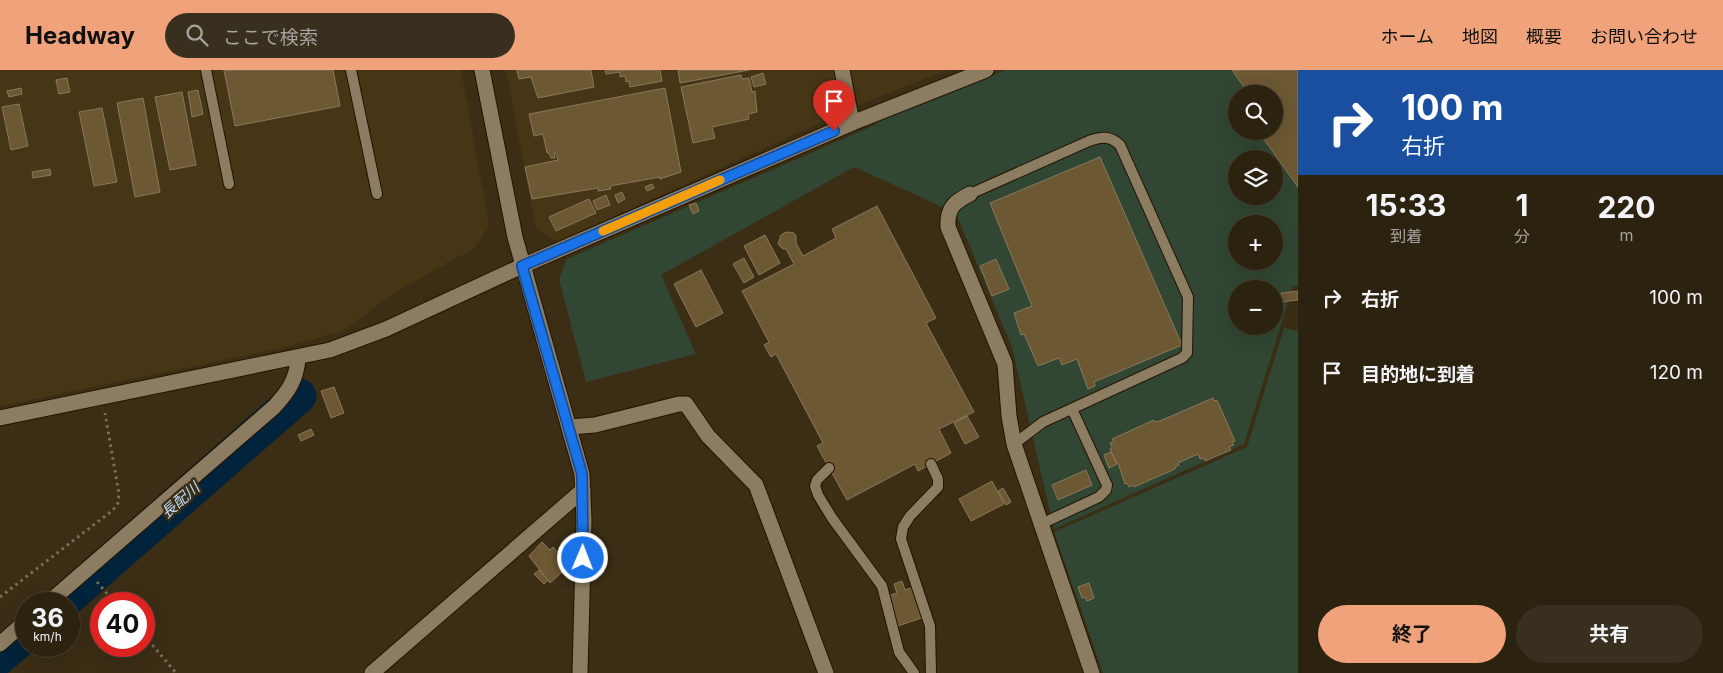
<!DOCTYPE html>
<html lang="ja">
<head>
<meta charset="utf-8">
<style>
	:root { --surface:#2c2210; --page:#382f1e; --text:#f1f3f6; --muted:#a6a49f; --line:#483f30; --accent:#f0a27a }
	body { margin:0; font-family:Inter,"Noto Sans JP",sans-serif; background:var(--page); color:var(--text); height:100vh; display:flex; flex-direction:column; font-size:19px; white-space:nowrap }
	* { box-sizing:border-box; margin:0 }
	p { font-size:16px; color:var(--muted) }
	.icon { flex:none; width:28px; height:28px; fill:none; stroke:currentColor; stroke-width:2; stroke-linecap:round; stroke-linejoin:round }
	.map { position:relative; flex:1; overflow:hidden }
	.sheet { display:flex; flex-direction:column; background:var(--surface); width:425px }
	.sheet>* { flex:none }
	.top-card { background:#1a4fa0; color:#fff; overflow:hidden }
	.controls { position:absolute; left:1228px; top:15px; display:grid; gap:10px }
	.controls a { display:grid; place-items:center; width:55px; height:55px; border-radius:50%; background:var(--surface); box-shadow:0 5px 20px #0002,0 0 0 1px var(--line); font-size:25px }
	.speed { position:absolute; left:15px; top:522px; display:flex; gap:10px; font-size:25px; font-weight:700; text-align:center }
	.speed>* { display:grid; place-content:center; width:65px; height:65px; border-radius:50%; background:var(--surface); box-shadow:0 5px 20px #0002,0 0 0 1px var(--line); line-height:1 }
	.speed small { font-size:12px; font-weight:400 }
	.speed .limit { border:8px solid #d22; background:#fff; color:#111 }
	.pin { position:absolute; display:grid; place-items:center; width:42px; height:42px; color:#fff; margin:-51px -21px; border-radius:50% 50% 50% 0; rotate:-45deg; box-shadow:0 0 5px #0007 }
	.pin .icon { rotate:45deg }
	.me { position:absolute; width:55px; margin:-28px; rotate:1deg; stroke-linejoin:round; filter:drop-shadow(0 0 4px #0008) }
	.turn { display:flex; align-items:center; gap:18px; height:105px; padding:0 20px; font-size:22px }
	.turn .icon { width:65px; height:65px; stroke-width:2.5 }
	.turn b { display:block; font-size:35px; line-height:42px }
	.eta { display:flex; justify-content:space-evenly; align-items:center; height:85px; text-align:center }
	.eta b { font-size:30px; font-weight:700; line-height:35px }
	.button { display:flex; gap:10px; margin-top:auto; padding:10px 20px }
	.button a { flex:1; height:58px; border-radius:30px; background:var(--accent); color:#111; font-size:20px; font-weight:700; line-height:58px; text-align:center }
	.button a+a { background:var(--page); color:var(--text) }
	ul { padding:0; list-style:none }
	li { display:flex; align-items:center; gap:15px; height:75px; padding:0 20px }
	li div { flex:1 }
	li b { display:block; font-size:19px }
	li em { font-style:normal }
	header { display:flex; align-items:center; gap:30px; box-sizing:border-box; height:70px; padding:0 25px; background:var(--accent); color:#111 }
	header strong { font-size:24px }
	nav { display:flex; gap:28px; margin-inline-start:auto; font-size:18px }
	.search { width:350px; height:45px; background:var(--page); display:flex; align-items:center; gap:12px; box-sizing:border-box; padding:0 18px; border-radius:28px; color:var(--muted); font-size:19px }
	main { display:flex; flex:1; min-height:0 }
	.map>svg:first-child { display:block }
	.built { fill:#473615 }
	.green { fill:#314633; fill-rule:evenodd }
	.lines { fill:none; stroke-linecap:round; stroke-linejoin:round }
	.river { stroke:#01233b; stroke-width:35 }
	.building { fill:#6c5832; stroke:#88795e }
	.service-casing { stroke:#221500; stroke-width:12 }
	.minor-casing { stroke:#221500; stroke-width:17 }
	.tertiary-casing { stroke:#221500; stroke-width:17 }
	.path { stroke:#7a6f5a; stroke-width:3; stroke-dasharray:2.5 4; stroke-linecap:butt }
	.service { stroke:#8c7c61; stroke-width:10 }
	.minor { stroke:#8c7c61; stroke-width:15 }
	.tertiary { stroke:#8c7c61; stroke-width:15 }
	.route-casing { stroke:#114b97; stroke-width:12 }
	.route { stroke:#1a73e8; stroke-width:9 }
	.slow { stroke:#f59e0b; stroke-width:9 }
	.labels { text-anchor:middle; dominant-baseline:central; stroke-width:5; stroke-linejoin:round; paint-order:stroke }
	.water-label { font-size:15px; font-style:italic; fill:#bcdefb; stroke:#3b2e15 }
</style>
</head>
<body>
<header>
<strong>Headway</strong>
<div class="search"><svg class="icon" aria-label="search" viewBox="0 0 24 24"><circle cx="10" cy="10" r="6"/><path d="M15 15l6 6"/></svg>ここで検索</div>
<nav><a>ホーム</a><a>地図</a><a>概要</a><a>お問い合わせ</a></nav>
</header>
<main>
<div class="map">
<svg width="1298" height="603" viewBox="0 0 1298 603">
	<rect width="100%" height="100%" fill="#3b2e15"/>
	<path class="built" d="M0,0H461L489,156L475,178L399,220L343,261L278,279L0,336Z
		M506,0H947L864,33L558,172L536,159Z"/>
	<path class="green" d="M1006,0H1298V216H1293L1244,374L1054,459L1012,277L957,146L932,132L854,97L661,205L696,284L586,312L559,209L567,189L875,55L874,53ZM1236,24H1274V61H1236ZM1236,89H1274V126H1236ZM1236,154H1274V191H1236ZM1236,219H1274V256H1236Z
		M1284,258L1298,261V603H1103L1054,462L1247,377Z"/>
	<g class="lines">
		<path class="river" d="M61,534L299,326
			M0,587L26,564"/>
	</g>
	<path class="building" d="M224,0H333L340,36L235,56Z
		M517,0H591L594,17L538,28L531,7L519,9Z
		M605,0H660L662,11L630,17L629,11L626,12L625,6L620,7V2L606,4Z
		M678,0H749L680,13Z
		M1232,0H1298V117L1258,61H1274V24H1249Z
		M763,3L766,14L754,17L751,7Z
		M741,5L742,9L749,8L752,22L755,21L757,42L748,44L749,49L712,57L715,68L693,73L681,17Z
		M67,8L70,22L59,24L56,10Z
		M21,18L22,24L9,27L7,21Z
		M665,18L681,102L660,109V107L610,116L611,119L598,121V118L532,129L525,97L558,90L556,83H554L555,88H551L549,83H547L543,64L534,66L529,44Z
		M198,20L203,44L192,47L188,22Z
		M182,22L196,95L170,100L155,27Z
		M143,28L160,122L135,127L117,33Z
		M19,34L28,76L11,80L2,37Z
		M102,38L117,112L94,116L79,42Z
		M1100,87L1182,275L1094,312L1095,316L1088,319L1077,289L1062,295L1059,288L1038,296L1024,264L1021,265L1014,243L1032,236L990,133Z
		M50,99L51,105L33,108L32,102Z
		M652,114L654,118L647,121L645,117Z
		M622,122L625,129L618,133L615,125Z
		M606,125L610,135L597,140L593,131Z
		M589,129L596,143L556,161L549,147Z
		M696,133L699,141L693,144L689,135Z
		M877,136L936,248L926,253L974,342L939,359L951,383L918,401L915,394L847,430L817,376L823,373L776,284L771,287L764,275L769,272L742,221L794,194L786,179H783L778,174L781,165L786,162L794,163L796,166V173L803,186L836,168L832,159Z
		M765,165L780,193L759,205L744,176Z
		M744,188L754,207L744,213L733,194Z
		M996,189L1009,219L992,226L980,196Z
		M701,200L723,243L696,257L674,214Z
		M1298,221V230L1281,232V223Z
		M334,317L344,343L331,348L321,321Z
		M1213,328L1214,331L1217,330L1235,371L1232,372L1234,375L1229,377L1231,380L1205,391L1204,388L1200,389L1198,384L1178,393L1179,395L1175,397V399L1134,417L1133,415L1129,417L1127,413L1125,414L1118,393L1117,394L1110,379L1112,378L1110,373L1114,371L1112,369L1154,350L1155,352L1160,351Z
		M967,346L979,367L965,374L954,353Z
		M311,359L314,365L301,371L298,365Z
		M1111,382L1117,394L1109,398L1104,385Z
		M1086,400L1092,415L1058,430L1052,415Z
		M992,411L1004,434L971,451L959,429Z
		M1003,418L1011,432L1006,435L998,421Z
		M542,472L550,480L553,477L570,495L550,513L529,486Z
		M539,500L548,510L544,514L534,504Z
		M902,511L905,520L920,515L930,545L892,558L882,528L897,523L894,514Z
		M1089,513L1094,528L1087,531L1085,527L1082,528L1078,517Z"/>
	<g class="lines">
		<g class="service-casing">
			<path id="service" d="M206,0L229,114
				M351,0L377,124
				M970,124L1089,71C1102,66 1110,66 1120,75L1188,227L1187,283L1182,288L1043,352L1014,374
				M931,394L938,409V417L910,446L903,457L901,469L930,556L931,603
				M829,398L817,410L815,416L818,425L832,448L882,516L899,582L914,603
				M1041,454L1099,427L1106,420L1107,415L1072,339"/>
		</g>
		<g class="minor-casing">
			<path id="minor" d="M522,196L852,53L986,0
				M570,357L595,355L679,334H686L708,366L756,415L826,603
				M47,534L274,337C288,322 297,309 298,288
				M0,574L26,551
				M372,603L583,420"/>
		</g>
		<g class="tertiary-casing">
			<path id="tertiary" d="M482,0L515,167L582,404L584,450L580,603
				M842,0L852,53
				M970,124C954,132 947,138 948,157L1005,294L1009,346L1014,374L1092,603
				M0,348L330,280L386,259L522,196"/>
		</g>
		<path class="path" d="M97,512L116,534
			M0,527L113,440L118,433L119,424L105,343
			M144,565L176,603"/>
		<use href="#service" class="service"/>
		<use href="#minor" class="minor"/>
		<use href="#tertiary" class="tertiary"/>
	</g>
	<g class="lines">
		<g class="route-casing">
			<path id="route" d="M583,488L582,404L522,196L834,61"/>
		</g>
		<use href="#route" class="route"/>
		<path class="slow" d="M603,161L720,110"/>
	</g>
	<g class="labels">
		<g class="water-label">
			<text transform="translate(180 430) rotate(-41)">長配川</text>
		</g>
	</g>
</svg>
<div class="controls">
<a><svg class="icon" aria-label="search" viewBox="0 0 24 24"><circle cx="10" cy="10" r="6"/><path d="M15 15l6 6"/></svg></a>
<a><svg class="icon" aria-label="layers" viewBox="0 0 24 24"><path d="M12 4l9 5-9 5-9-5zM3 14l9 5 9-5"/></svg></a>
<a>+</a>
<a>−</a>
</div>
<div class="speed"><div>36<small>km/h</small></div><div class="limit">40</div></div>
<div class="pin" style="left:834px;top:61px;background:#d93025"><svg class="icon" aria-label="arrive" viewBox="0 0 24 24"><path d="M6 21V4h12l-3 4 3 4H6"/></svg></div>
<svg class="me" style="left:583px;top:488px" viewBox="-20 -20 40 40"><circle r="17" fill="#1a73e8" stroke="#fff" stroke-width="3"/><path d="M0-11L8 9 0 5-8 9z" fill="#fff"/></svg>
</div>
<section class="sheet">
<div class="top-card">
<div class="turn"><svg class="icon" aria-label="right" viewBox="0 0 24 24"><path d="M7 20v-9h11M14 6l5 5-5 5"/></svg><div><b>100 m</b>右折</div></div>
</div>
<div class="eta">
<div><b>15:33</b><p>到着</p></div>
<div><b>1</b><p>分</p></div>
<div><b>220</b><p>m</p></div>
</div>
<ul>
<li><svg class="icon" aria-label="right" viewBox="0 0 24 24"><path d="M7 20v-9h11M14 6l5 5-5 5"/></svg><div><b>右折</b></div><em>100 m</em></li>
<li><svg class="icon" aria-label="arrive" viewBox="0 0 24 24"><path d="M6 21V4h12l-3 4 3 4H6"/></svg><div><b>目的地に到着</b></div><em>120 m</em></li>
</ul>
<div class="button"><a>終了</a><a>共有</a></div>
</section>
</main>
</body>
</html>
